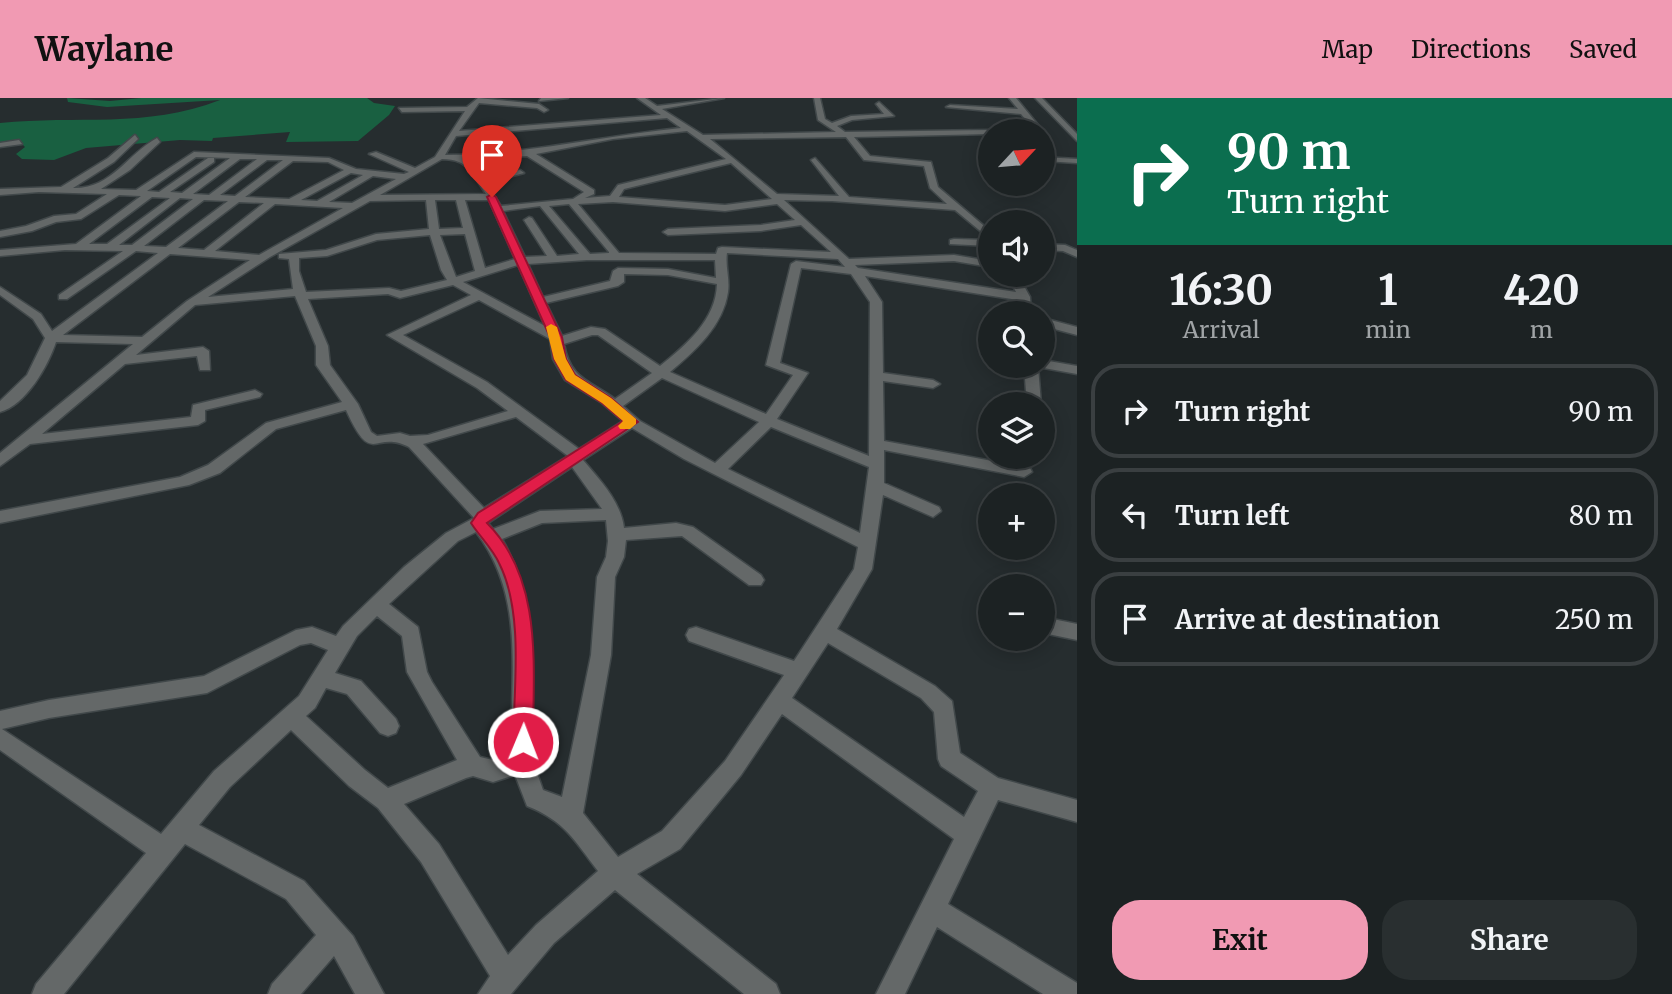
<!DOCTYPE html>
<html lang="en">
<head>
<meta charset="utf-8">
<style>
	:root { --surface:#1c2223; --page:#292f30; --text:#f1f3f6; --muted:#a0a4a6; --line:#3a3f41; --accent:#f19ab3 }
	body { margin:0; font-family:Merriweather,serif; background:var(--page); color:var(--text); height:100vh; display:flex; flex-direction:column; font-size:26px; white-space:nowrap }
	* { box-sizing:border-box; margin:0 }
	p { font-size:23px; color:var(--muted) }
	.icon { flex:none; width:38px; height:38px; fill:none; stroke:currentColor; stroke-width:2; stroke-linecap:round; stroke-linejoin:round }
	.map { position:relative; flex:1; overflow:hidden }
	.details { display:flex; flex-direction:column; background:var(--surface); width:595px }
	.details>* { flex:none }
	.banner { background:#0b6e4f; color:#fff; overflow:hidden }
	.needle { width:46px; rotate:64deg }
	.buttons { position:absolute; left:978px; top:21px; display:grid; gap:14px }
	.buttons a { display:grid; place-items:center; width:77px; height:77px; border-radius:50%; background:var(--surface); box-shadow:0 4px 18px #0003,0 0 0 2px var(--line); font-size:35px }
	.pin { position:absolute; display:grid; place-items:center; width:60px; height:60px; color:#fff; margin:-72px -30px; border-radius:50% 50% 50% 0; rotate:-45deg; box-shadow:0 0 7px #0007 }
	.pin .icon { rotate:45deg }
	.me { position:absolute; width:77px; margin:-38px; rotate:1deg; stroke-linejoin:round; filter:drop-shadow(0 0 5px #0008) }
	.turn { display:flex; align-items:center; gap:24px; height:147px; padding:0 35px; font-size:32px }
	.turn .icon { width:91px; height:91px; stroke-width:2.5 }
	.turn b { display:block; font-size:49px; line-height:60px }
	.eta { display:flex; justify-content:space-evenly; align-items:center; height:119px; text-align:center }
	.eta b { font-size:42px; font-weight:700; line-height:49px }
	.cta { display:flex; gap:14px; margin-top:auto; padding:14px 35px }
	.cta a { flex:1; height:80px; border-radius:28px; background:var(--accent); color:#111; font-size:28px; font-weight:700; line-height:80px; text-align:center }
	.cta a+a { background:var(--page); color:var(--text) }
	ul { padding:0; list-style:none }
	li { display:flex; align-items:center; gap:21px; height:94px; margin:0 14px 10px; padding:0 21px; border:4px solid var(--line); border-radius:28px }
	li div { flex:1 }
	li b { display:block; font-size:26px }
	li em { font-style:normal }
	header { display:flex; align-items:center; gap:42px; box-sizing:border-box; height:98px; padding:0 35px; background:var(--accent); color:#111 }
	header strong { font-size:33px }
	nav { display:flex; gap:38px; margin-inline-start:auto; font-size:24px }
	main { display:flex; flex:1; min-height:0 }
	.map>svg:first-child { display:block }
	.green { fill:#196041 }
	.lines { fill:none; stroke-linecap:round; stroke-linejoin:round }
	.street-casing { stroke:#41484a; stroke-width:3 }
	.street { fill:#646868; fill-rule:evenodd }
	.route { fill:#e11d48; stroke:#92132f; stroke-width:2 }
	.slow { fill:#f59e0b }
</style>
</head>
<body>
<header>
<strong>Waylane</strong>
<nav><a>Map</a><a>Directions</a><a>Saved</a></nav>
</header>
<main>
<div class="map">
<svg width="1077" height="896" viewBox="0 0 1077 896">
	<rect width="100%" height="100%" fill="#262d2f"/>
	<path class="green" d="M67,0L110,3L141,0H367L374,5L395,8L389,17L358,43L286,44L290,34L213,40L212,43L180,42L86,50L54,62L22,61L16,56L25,49L22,46H0V25C77,17 145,31 220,2L107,9L68,4Z"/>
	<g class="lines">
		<g class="street-casing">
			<path id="street" d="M478,0L539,6L548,12L544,14L537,10L479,5L459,33L661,17L637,0H645L657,8L724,0L662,11L703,37L836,34L818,22L814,0H820L825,21L832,25L851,18L884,16L876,6L879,4L894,18L852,22L837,28L845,34L990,32L993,33L990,36L854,39L870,58L931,64L938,89L990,133V141L955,112L832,103L784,102L849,161L954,157L990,163V169L954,163L855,167L858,170L1016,194L1007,177H1018L1030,199L1031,215H1019L1018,202L865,178L882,204L883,275L933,282L940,286L933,290L883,283L884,343L1030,370L1032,374L1024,379L884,352V385L939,409L941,413L933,419L883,397L872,471L837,531L935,588L952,603L960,655L998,680L1077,702V724L998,702L948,806L1077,885V896H1043L937,829L905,896H876L954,741L782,616L741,677L680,751L637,776L776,886L780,896H744L615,792L554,845L511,896H478L490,878L421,764L378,710L349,688L291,632L230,689L199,727L304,783L353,838L384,896H355L334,858L301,896H268L272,886L316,837L286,801L185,746L64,896H32L36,886L146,755L0,652V613L49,602L204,578L296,532L312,529L336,538L343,528L404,469L446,435L474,420L409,349C373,331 373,371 346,312L276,331L220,375L189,387L0,425V413L180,379L208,367L266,325L342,304L316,267V248L295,198L195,207L136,257L203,249L209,253L210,272H200L197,258L125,266L42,336L191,319L193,307L255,292L262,296L260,299L205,312V323L198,327L30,346L0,368V355L133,246L56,244C48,268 26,307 0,314V303L27,277L45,240L33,221L0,197V189L41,216L52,233L158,155L136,153L67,201H59V197L123,153L65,152L0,158V152L76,146L141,98L119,97L81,121L56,124L32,133L0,139V133L26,128L54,118L76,116L107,96L39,94L0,97V91L61,89L108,60L135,37L138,41L114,64L73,90C112,91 127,56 157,40L160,44L130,72L101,91L136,92L194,54L329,60L356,71L404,76L409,74L369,56L376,54L415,70L435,59L465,13L402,14L399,10L467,9ZM667,20L681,30C602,38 524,57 445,57L456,38ZM687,33L726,61L618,87L610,98L585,100L594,96V92L536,56L613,41ZM846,39L864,62L924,68L930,90L947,106L849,99L815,60L811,62L839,98L777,96L710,41ZM527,58L584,94L573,101L501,108L486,85L524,75L520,72L483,80L470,62ZM196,59L230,60L182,95L170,94L214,64V60H208L159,94L147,93ZM240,61H257L209,97L193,96ZM442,61C469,61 472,76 486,96L380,97ZM267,62H283L235,98L220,97ZM293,63L328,64L344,72L289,101L245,99ZM731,65L772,101L725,107L619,99L624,91ZM351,75L363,77L317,103L301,102ZM373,78L396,81L352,105L329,104ZM152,99L170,100L107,146H89ZM180,100L193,101L132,147H119ZM204,102L228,103L166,149L144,148ZM426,102L429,131L376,136L326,152L279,156V160L289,161L293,191L208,199L270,159L370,103ZM435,102H456L463,130L439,131ZM465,102H489L515,161L485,170ZM239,104L264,105L204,152L178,150ZM613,104L725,113L777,106L795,122L761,127L668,131L663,134L668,137L761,133L801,127L831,154L722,149L718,150L716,156L619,155L578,106ZM275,106L343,110L259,157L215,153ZM569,106L609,154V155L590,156L549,108ZM540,108L579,156L557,158L532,120L529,119L524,122L547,158L525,159L503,113ZM465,136L475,173L456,179L440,137ZM430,137L441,172L447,182L401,193L389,190L306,194L299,173V160L327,158L377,142ZM727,155L838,161L845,169L796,163L791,166L766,267L793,277L766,316L670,274C695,253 723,228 728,194C730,181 725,168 727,155ZM170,156L250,162L187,203L142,239L63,237ZM587,162H715L716,180L668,171L618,170L613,173L610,183L543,199L528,166ZM518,167L545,228L463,184ZM801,170L851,176L870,204L869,358L777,321L808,275L780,265ZM624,176L668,177L717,186C716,222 686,247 660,268L605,231L591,229L562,238L546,205L618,188L624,184ZM453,187L471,197L387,237L477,290L508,313L428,337L410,338L400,335L377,338L371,334L358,306L330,267L328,248L308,201L388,196L400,200ZM479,202L550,241L553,261L565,282L602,305L623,323L579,351L487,284L403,237ZM592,237H598L652,275L615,301C589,282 570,281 564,246ZM662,280L759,324L715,365L640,323L623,308ZM516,319L568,358L484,410L423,346ZM771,329L869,369L860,435L728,371ZM632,330L684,361L858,449L854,471L794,563L696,529L689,531L686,537L689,543L784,577L725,663L662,733L618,759L583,715L611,557L615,479L624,459L626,442L682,438L749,487H761L764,482L761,477L693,429L676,425L624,430C621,404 600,382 583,362ZM572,369L602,411L540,413L493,431L488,425ZM606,422L608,443L606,459L597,479L591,557L562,699L543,692L536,672C524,590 547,518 502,441L542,425ZM476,434C527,500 509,580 512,657L493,662L480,659L432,584L427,574L418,529L389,506L458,443ZM377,518L402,538L407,574L457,662L388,690L365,672L306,618L315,610L326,590L347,596L380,635L388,638L396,635L399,628L396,621L361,583L335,575L357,538ZM311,545L328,552L299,598L214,673L161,736L2,631L49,620L207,595L300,547ZM828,545L921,600L934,614L938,661L941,668L978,693L964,719L792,600ZM515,677L527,708C565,723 574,742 598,773L536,827L508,857L439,746L404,706L466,680L473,678L493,684Z
				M541,0H568L539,3Z
				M1009,0H1016L1043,33H1035L1021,16L946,9L950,7L1018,11Z
				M1035,0H1042L1077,36V43Z
				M19,42L22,46L0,49V45Z
				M1043,59L1077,61V65L1043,63Z
				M954,141L990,142V148L950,146V142Z
				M1043,146L1065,147L1077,152V159L1063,153L1043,152Z
				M1043,220L1077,229V237L1043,228Z
				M1043,262L1077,268V276L1038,269L1043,268Z
				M1024,268H1038L1041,306H1027Z
				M1043,519L1077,526V542L1043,535Z"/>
		</g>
		<use href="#street" class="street"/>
	</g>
	<path class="route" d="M492,96L496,99L562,239L566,261L575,277L611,300L638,324L487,425C544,482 533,570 533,644L530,650L523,653L516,650L513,644C514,590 524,514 499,465C492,450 480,439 471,425L478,415L623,323L602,305L566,282L554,261L550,239L487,99Z"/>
	<path class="slow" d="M551,226L557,229L566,261L575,277L611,300L636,321V326L630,331H620L618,328L623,323L602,305L566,282L554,261L546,229Z"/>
</svg>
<div class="buttons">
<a><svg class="needle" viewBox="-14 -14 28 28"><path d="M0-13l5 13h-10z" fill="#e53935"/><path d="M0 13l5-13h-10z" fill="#a0a4a6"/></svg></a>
<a><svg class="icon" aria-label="sound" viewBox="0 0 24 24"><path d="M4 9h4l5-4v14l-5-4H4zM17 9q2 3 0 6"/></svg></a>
<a><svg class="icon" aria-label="search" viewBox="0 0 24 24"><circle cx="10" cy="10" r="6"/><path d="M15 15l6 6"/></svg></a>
<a><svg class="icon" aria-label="layers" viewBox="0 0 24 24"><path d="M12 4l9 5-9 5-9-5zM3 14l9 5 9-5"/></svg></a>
<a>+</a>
<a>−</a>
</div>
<div class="pin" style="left:492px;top:99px;background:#d93025"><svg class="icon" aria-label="arrive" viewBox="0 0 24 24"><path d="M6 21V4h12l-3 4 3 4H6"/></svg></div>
<svg class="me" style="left:523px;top:644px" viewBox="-20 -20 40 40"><circle r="17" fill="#e11d48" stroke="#fff" stroke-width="3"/><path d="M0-11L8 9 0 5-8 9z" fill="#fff"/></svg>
</div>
<section class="details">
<div class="banner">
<div class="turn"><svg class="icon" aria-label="right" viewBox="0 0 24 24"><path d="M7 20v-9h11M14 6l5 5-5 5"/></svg><div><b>90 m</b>Turn right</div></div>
</div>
<div class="eta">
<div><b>16:30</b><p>Arrival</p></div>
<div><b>1</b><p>min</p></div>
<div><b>420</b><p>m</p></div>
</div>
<ul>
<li><svg class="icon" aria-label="right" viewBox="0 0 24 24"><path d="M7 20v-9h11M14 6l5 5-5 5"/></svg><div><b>Turn right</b></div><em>90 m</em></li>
<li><svg class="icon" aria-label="left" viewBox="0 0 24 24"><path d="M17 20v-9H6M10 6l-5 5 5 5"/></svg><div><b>Turn left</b></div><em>80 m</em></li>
<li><svg class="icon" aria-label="arrive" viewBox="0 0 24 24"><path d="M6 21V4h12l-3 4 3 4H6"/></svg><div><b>Arrive at destination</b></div><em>250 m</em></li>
</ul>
<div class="cta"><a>Exit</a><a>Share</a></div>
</section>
</main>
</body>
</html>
